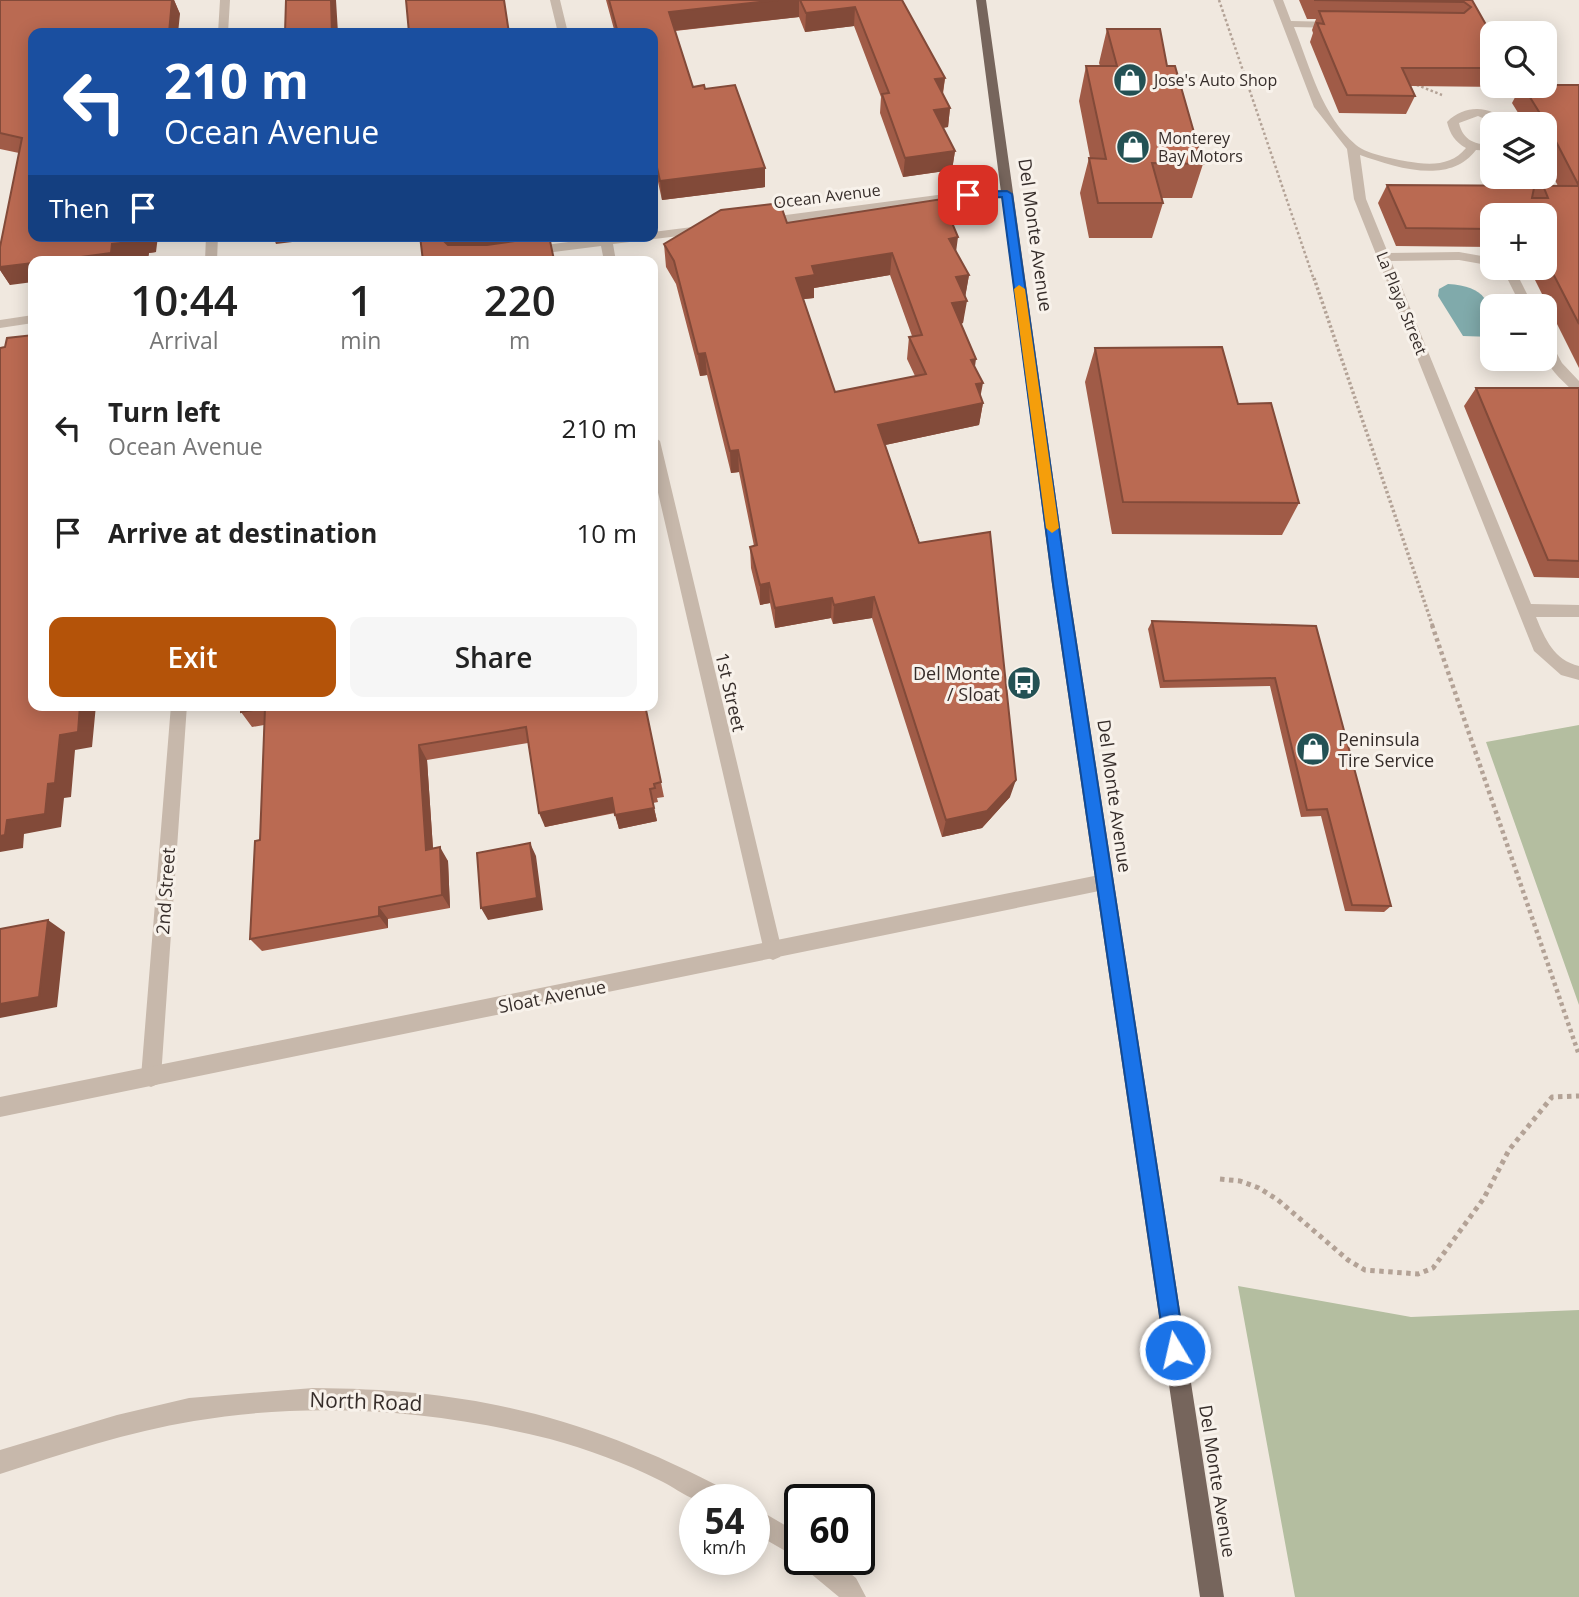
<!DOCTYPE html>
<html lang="en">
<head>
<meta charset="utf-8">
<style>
	:root { --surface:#fff; --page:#f6f6f6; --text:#222; --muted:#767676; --accent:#b45309 }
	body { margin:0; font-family:"Open Sans",sans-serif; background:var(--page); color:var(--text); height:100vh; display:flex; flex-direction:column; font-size:26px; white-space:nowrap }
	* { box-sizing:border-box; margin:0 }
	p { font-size:23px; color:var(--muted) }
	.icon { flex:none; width:38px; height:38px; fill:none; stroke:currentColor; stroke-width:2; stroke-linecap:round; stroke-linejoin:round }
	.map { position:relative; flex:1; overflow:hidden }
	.details { position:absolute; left:28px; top:256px; width:630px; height:455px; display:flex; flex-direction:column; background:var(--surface); border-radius:14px; box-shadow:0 4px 18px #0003 }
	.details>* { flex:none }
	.top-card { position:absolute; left:28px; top:28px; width:630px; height:214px; border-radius:14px; box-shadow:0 4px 18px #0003; background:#1a4fa0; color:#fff; overflow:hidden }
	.tools { position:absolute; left:1480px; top:21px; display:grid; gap:14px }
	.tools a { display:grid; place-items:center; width:77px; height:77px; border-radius:14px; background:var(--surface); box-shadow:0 4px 18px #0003; font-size:35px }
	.speed { position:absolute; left:679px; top:1484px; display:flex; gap:14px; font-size:35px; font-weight:700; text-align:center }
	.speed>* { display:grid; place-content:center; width:91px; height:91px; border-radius:50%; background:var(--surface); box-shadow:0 4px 18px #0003; line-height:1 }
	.speed small { font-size:18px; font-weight:400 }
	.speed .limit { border:4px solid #111; border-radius:10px; background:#fff; color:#111 }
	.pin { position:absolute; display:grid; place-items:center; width:60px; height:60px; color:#fff; margin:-30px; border-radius:14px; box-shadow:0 4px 10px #0006 }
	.me { position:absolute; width:77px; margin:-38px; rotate:351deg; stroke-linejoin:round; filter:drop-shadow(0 0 5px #0008) }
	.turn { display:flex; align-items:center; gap:24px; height:147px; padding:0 21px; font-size:32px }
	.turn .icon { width:91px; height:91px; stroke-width:2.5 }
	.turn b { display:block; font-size:49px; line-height:60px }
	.then { display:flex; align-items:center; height:66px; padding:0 21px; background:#0003; gap:14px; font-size:26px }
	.eta { display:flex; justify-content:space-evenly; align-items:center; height:119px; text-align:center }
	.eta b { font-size:42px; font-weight:600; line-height:49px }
	.primary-button { display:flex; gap:14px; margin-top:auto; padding:14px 21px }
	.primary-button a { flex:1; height:80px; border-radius:14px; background:var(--accent); color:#fff; font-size:28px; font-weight:600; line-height:80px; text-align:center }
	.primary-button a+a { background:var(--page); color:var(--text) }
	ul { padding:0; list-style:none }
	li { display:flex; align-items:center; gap:21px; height:105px; padding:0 21px }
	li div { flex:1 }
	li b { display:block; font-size:26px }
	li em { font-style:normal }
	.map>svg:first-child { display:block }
	.green { fill:#b4bea0 }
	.water { fill:#80aaab }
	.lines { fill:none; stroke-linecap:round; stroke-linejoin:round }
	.path-far3 { stroke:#b3a296; stroke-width:2.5; stroke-dasharray:2.5 2.5; stroke-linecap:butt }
	.path-far2 { stroke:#b3a296; stroke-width:3.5; stroke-dasharray:2.5 2.5; stroke-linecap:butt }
	.path-far1 { stroke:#b3a296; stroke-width:4.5; stroke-dasharray:3.5 3.5; stroke-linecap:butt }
	.path { stroke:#b3a296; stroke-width:5; stroke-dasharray:4.5 4.5; stroke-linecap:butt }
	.minor { fill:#c7b8ab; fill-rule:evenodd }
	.tertiary { fill:#c7b8ab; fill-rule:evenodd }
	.primary { fill:#76655c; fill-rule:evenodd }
	.wall { fill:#a05b47; fill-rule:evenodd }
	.shaded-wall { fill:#824a39 }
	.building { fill:#ba6a52; stroke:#824a39; stroke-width:2; fill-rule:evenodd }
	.route { fill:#1a73e8; stroke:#114b97; stroke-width:2 }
	.slow { fill:#f59e0b }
	.labels { text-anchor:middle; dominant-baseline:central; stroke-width:6; stroke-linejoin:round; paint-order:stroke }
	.far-poi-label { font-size:16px; fill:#362d2a; stroke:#f8f2eb; text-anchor:start }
	.far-street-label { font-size:16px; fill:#362d2a; stroke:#f8f2eb }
	.street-label { font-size:18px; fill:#362d2a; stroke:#f8f2eb }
	.poi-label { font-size:18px; fill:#362d2a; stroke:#f8f2eb; text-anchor:end }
	.near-street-label { font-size:21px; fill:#362d2a; stroke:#f8f2eb }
</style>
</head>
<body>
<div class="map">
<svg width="1579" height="1597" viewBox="0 0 1579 1597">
	<rect width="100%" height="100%" fill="#f0e8df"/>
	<path class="green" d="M1579,725V1005L1486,742Z
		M1238,1286L1411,1317L1579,1310V1597H1295Z"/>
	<path class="water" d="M1448,284C1485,286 1493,302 1493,337L1463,336L1438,296L1439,289Z"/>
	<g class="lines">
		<path class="path-far3" d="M1219,0L1314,280
			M1412,83L1442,95
			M1499,177L1508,190"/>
		<path class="path-far2" d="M1314,278L1433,627"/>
		<path class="path-far1" d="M1432,625L1579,1055"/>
		<path class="path" d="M1220,1179L1240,1181L1259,1188L1278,1200L1348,1260L1365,1270L1418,1274L1433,1268L1484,1198L1509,1150L1552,1097L1579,1096"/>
		<path class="minor" d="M220,0H230L228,33H218Z
			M550,0H560L568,33H558Z
			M1273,0H1283L1291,21L1336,22L1341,25L1336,28L1294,27C1310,67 1322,116 1356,145C1367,155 1403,161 1418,163C1437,165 1454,163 1466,148C1455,142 1450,134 1447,122C1465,104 1492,105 1508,124H1496L1478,116L1459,123C1463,141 1476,145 1493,145V151L1476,150C1449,186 1395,167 1360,155L1366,199L1388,253L1459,252L1493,258V266L1459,260L1391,261L1531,604L1579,605V617H1536C1545,639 1554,660 1579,666V680L1561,675L1534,651L1354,199L1347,149L1314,107Z
			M1007,190L1011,191V197L968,199L763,226L757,222L763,218L968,191Z
			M708,225L712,226V232L613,244L616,261H604L601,246L530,255L524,251L530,247L599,238V236H653V232Z
			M206,236H218L217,261H205Z
			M1502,268H1514L1533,306H1521Z
			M33,315V323L0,328V320Z
			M1545,340L1550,341L1562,363L1579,381V394L1574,392C1555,373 1545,368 1545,340Z
			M653,436L660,441L782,951L780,957L773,960L766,957L764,951L653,471Z
			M171,705H187L161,1077L158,1084L151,1087L144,1084L141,1077Z
			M313,1388C474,1389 588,1417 730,1492L734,1500C723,1500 708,1502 697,1500C684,1496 671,1485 659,1480C625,1463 587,1449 550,1439C435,1410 312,1401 194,1421C128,1432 64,1453 0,1474V1450L117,1415L189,1398Z
			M754,1507L800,1534V1559H832L856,1578L866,1597H839L804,1568L801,1560L754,1533Z"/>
		<path class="tertiary" d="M1104,874L1110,876L1113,882L1110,888L1104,890L0,1117V1097Z"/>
		<path class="primary" d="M976,0H986L1068,584L1224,1597H1200L1052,584Z"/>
	</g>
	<path class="wall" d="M0,0H174L180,14L33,33L156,252L149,253L148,258L129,261H33L10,285L0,270V247L19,153L0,149Z
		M606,0H902L945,78L943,94L950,108L948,127L943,128L955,151L952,170L903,177L880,113L881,97L854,26L805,32L799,17L675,31L693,87L705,89L765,168V187L662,200L656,173H653V33H615Z
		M1299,0H1472L1493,37V86H1502L1501,87L1411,86L1415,96L1406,114L1339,113L1310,42L1313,33L1312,30L1316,19H1307Z
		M1107,29L1167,66L1203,164L1192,198H1161L1163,203L1152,238H1089L1080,193L1089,158H1090L1079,101L1086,66H1100L1099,63Z
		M1579,85V368L1529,268H1545V215H1493V247L1396,246L1378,203L1387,185L1558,186L1545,161V124H1525L1512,103L1521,86Z
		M787,223L956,252L969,275L965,297L963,323L961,324L975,368L981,397L983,403L979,425L885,445L1010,797L982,828L942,837L872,618L833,624L831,618L775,628L770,603L760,605L751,568L750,547L754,546L739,472L731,473L707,375L700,376L676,284L666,267L664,244ZM890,275L912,336L909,337L907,359L915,376L835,392L803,299L814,298V288Z
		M1095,348L1238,404L1299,503L1282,535L1112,534L1085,382Z
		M1476,388H1579V578L1534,577L1464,406Z
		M1152,621L1316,626L1391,906L1384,912L1345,911L1321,816L1301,817L1270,686L1160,688L1148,629Z
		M241,705H645L664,797L657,798L658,802L653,803L657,821L619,829L615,813L545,827L528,743L427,760L433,849L448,861L450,908L388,919V928L262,951L250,939L260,840L264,725L252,727L241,712Z"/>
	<path class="shaded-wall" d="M172,0H174L180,14L178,33H169Z
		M331,0H336L338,33H332Z
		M778,0H799V17L671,31L669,12Z
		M855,7L854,26L805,32L806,13Z
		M945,78L942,97L935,79Z
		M950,108L948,127L932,129L934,110Z
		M955,151L952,170L903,177L905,158Z
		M653,154H654L656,173H653Z
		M765,168V187L662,200L660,181Z
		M139,236H158L156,252L149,253L148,258L129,261H51Z
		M273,236H333V237L276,244Z
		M453,236H550L459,254L445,242Z
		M958,237L955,260L949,239Z
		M892,253L890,275L814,288V298L796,300V278L812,266Z
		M33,263V282L10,285L0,270V267Z
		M969,275L965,298L956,277Z
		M967,301L963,323L949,326L952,303Z
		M705,353L707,375L700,376L698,354Z
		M976,359L973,381L971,360Z
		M983,383L979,404L983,403L979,425L876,447L878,425L976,384Z
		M738,450L739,472L731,473L730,451Z
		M769,583L770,603L760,605V585Z
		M874,597L872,618L833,624L834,605Z
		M832,598L831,618L775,628V608Z
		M80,705H96L92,747L75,750L71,797L64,798L61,827L24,834L23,848L0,852V836L7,820L60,735Z
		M419,745L427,760L434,863L426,850Z
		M1016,780L1010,797L982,828L942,837L946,820Z
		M612,798L616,812L545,827L539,813Z
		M654,808L657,821L619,829L615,815Z
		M530,843L536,856L543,910L488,920L481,908Z
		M440,847L448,861L450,908L442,895Z
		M379,907L388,919V928L379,916Z
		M48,920L65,932L57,1007L0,1018V1004Z"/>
	<path class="building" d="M0,0H172L169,33H33V236H139V241L112,244L111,253L51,261H33V263L0,267V247L22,138L0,133Z
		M286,0H331L332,33H285Z
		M406,0H504L509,33H409Z
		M609,0H778L669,12L693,87L704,85L705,89L735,85L765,168L660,181L654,154H653V33H618Z
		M800,0H902L945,78L935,79L950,108L934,110L955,151L905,158L882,94L889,93L855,7L806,13Z
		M1314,0H1472L1493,37V68H1402L1415,96L1347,95L1317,23L1324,24L1319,11L1464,13L1471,7L1464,2Z
		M1107,29H1160L1167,66H1175L1203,164L1152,163L1163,203H1098L1089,158L1106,159L1086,66H1117Z
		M1545,85H1579V324L1545,258V215H1493V229L1406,228L1387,185L1579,186L1549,128L1523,86H1545ZM1534,188H1544L1548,198H1532Z
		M942,199L958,237L949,239L969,275L956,277L967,301L952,303L976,359L971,360L983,383L976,384L983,403L878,425L919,543L990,532L1016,780L987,811L946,820L874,597L834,605L832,598L775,608L769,583L760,585L750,547L757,545L738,450L730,451L705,353L698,354L674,261L664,244L721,210L780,203L787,223ZM892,253L922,335L909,337L926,374L835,392L796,278L815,275L812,266Z
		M420,236H453L445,242L448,245H487L549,236L554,260L561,259L562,261H423Z
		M33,335V705H80L78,732L60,735L55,783L48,784L45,814L7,820L5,835L0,836V348L5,347L7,338Z
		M1222,347L1238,404L1271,403L1299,503L1123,502L1095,348Z
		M1476,388H1579V561L1548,560Z
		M1152,621L1316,626L1391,906L1352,905L1327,809L1307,810L1275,678L1164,681Z
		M241,705H645L661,782L654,784L655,788L650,789L654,808L615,815L612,798L539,813L526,727L419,745L426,850L440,847L442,895L379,907V916L250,939L255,841L260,840L265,708L241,712Z
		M530,843L537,898L481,908L477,853Z
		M48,920L39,997L0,1004V929Z"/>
	<path class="route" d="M1007,191L1012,194L1067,584L1185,1350L1182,1358L1175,1361L1168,1358L1165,1350L1053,584L1002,197L968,199L963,195L968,192Z"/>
	<path class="slow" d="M1019,285L1025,289L1059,528L1052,533L1046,528L1014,289Z"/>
	<defs>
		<g id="shop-disc" transform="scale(1.75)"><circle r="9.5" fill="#235154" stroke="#f8f2eb"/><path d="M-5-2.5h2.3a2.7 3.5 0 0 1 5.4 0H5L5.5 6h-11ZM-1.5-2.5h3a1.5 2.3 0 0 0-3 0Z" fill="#fff"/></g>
		<g id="bus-disc" transform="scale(1.75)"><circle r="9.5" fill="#235154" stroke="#f8f2eb"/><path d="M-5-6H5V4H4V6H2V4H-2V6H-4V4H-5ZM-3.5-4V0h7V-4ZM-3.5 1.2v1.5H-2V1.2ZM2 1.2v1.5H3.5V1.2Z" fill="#fff"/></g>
	</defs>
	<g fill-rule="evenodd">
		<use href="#shop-disc" x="1130" y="80"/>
		<use href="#shop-disc" x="1133" y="147"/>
		<use href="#bus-disc" x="1024" y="683"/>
		<use href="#shop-disc" x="1313" y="749"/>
	</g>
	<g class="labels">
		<g class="far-poi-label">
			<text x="1154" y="80">Jose's Auto Shop</text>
			<text x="1158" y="138">Monterey<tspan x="1158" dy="18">Bay Motors</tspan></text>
		</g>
		<g class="far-street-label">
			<text transform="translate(827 196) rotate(-7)">Ocean Avenue</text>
			<text transform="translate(1402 303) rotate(68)">La Playa Street</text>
		</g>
		<g class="street-label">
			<text transform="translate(1036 235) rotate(82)">Del Monte Avenue</text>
			<text transform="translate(731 692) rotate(77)">1st Street</text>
			<text transform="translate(1115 796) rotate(82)">Del Monte Avenue</text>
			<text transform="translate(165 891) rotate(-86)">2nd Street</text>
			<text transform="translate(552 996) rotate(-11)">Sloat Avenue</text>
			<text transform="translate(1218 1481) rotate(81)">Del Monte Avenue</text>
		</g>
		<g class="poi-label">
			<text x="1000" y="673">Del Monte<tspan x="1000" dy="21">/ Sloat</tspan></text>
			<text x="1338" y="739" text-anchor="start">Peninsula<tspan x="1338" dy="21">Tire Service</tspan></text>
		</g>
		<g class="near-street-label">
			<text transform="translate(366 1401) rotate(2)">North Road</text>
		</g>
	</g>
</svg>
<div class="tools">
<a><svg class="icon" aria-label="search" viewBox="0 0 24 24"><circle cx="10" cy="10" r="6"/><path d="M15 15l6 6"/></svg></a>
<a><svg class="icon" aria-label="layers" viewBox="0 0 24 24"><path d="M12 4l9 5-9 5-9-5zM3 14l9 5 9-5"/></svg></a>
<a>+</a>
<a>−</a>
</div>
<div class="speed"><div>54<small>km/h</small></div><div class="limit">60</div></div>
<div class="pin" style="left:968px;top:195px;background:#d93025"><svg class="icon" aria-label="arrive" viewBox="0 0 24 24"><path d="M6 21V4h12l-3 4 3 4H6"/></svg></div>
<svg class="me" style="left:1175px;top:1350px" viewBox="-20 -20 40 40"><circle r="17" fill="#1a73e8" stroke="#fff" stroke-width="3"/><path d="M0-11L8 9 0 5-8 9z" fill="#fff"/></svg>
<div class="top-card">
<div class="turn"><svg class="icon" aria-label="left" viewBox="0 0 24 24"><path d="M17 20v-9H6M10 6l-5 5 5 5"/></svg><div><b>210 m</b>Ocean Avenue</div></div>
<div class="then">Then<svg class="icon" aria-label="arrive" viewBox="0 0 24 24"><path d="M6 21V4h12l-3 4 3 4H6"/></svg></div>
</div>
<section class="details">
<div class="eta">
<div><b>10:44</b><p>Arrival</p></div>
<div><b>1</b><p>min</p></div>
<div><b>220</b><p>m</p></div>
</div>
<ul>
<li><svg class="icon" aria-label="left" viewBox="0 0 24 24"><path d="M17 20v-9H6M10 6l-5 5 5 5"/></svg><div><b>Turn left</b><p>Ocean Avenue</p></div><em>210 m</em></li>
<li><svg class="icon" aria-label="arrive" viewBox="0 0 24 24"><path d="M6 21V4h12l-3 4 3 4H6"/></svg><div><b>Arrive at destination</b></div><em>10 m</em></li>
</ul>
<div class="primary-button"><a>Exit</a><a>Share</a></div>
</section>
</div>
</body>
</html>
